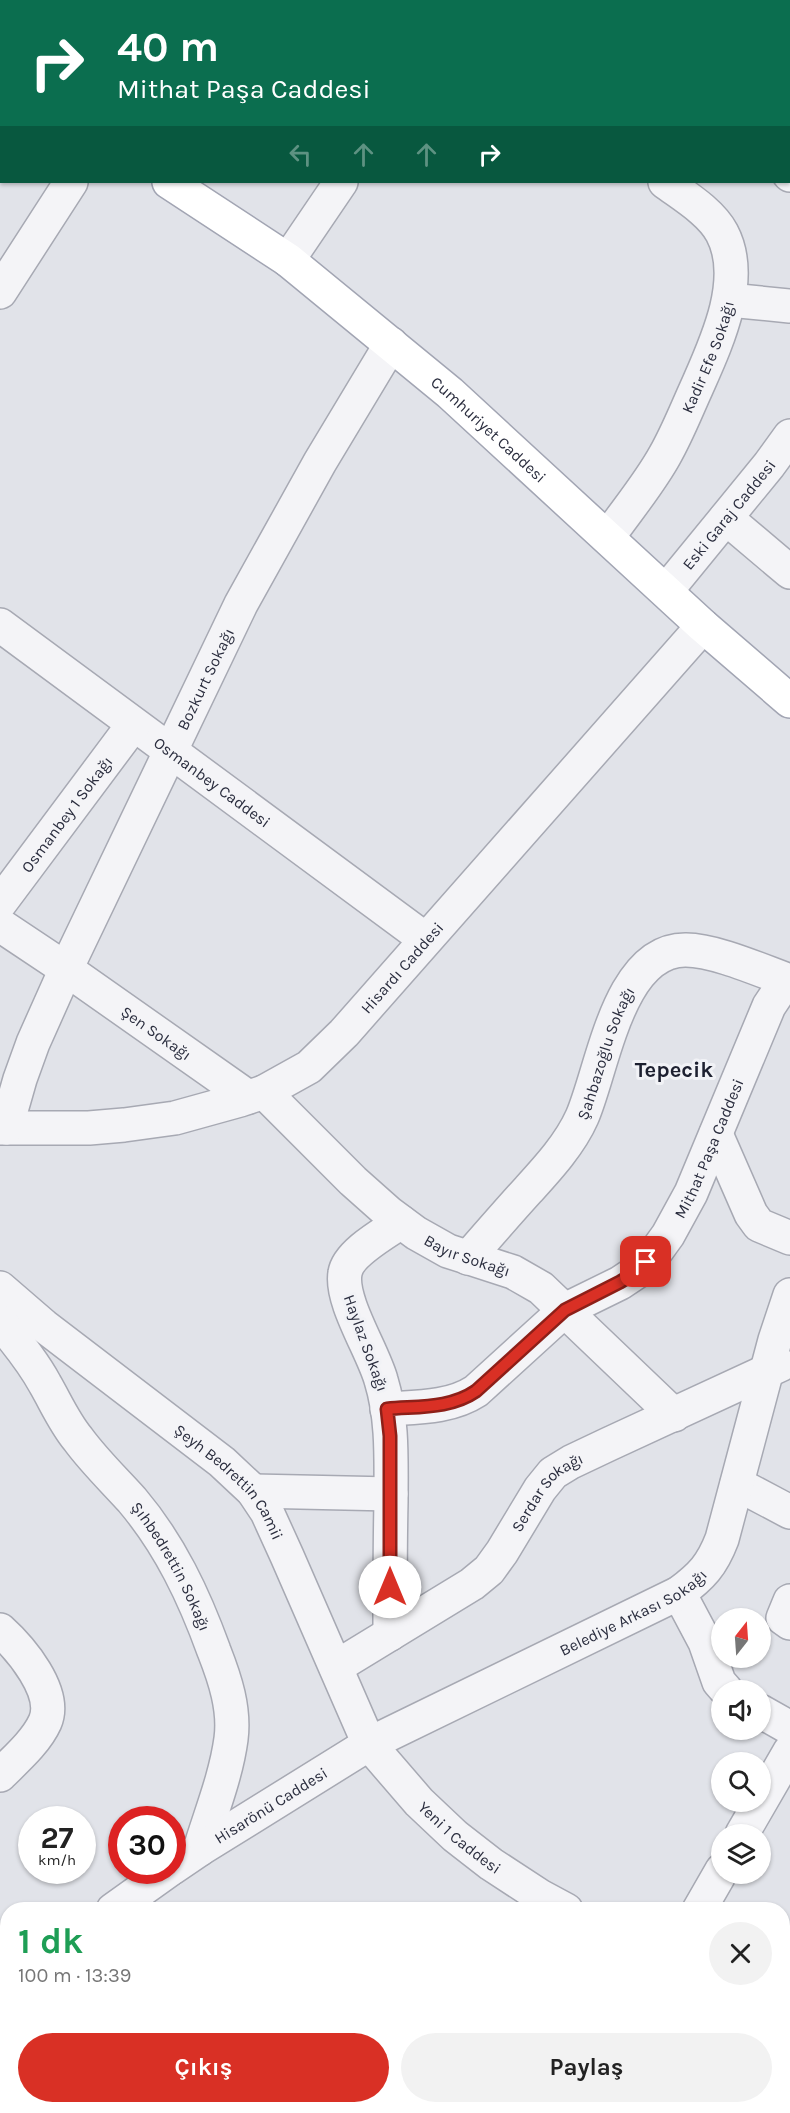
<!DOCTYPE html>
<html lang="tr">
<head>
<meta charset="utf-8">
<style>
	:root { --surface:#fff; --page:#f2f2f2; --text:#222; --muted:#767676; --accent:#d93025 }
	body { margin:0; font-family:Karla,sans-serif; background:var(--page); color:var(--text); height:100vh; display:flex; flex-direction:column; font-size:22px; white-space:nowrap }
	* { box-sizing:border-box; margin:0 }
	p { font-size:20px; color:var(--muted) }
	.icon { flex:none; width:33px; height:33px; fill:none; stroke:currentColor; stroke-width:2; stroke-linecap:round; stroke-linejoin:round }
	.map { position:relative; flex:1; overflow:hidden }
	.side { position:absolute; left:0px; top:1902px; width:790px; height:212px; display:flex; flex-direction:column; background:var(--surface); border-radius:24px 24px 0 0; box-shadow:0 2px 4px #0004 }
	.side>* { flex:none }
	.hud { position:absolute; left:0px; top:0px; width:790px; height:183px; box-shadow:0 2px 4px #0004; background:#0b6e4f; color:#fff; overflow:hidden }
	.needle { width:39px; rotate:17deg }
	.fabs { position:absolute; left:711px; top:1608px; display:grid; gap:12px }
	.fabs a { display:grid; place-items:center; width:60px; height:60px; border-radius:50%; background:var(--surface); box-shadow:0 2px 4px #0004; font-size:30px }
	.speed { position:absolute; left:18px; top:1806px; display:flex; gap:12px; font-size:30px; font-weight:700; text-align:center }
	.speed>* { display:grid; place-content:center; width:78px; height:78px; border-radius:50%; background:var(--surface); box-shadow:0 2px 4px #0004; line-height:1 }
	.speed small { font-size:15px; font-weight:400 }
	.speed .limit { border:9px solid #d22; background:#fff; color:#111 }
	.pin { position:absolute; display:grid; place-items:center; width:51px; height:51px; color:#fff; margin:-26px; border-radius:12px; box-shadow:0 3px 9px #0006 }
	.me { position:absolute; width:66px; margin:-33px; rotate:0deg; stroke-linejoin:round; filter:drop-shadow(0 0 4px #0008) }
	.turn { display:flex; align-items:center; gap:21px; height:126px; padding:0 18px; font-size:27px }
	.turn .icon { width:78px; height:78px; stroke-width:2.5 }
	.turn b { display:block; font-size:42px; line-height:51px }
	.lanes { display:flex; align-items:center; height:57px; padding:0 18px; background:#0003; justify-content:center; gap:30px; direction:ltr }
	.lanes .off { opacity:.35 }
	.round { display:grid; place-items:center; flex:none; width:63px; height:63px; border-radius:32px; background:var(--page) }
	.summary { display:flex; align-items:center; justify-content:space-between; height:102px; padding:0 18px }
	h1 { font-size:36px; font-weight:700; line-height:45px; color:#1e9e55 }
	.primary-button { display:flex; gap:12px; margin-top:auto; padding:12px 18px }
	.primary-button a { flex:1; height:69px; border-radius:36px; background:var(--accent); color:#fff; font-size:24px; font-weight:700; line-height:69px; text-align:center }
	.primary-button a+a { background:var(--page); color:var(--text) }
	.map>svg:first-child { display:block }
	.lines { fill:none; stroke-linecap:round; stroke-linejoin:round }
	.minor-casing { stroke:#a7a9b3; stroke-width:36 }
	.major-casing { stroke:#a2a5b3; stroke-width:36 }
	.minor { stroke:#f4f4f7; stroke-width:33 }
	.major { stroke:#fff; stroke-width:33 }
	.route-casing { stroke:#8d1f18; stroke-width:15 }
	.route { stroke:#d93025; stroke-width:10 }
	.labels { text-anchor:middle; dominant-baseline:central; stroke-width:6; stroke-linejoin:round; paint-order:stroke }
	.street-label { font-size:16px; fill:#2b2e3f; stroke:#f1f2f6 }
	.district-label { font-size:22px; font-weight:bold; fill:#1d2030; stroke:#f1f2f6 }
</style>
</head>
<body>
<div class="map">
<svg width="790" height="2113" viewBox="0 0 790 2113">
	<rect width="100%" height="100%" fill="#e1e3e9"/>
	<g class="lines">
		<g class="minor-casing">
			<g id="minor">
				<path d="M592,0L593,2"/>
				<path d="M787,0L790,2"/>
				<path d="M461,2L462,0"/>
				<path d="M789,174L790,175"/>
				<path d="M288,260L341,182"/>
				<path d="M0,292L71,182"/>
				<path d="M729,300L790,306"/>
				<path d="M726,518L790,572"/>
				<path id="s1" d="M608,537C627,510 649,484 665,455C677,434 686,411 696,389C715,346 747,280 722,233C711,212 684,196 665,182"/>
				<path id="s2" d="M666,591L769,465L790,436"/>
				<path id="s3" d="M0,625L425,939"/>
				<path id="s4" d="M0,903L133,725"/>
				<path id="s5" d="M0,925L66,969L248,1097"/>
				<path id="s6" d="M264,1092L353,1181L389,1213L416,1233L448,1251L513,1272L541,1288L674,1415"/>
				<path id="s7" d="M0,1128H89L124,1125L175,1118L240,1100L264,1092L309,1067L344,1033L703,626"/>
				<path id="s8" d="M6,1128L20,1079L33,1043L66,969L241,604L320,462L391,344"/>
				<path d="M716,1134L751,1214L759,1225L790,1238"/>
				<path id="s9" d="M468,1258C488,1235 508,1212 528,1190C548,1168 570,1144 582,1117C603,1069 618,949 686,950C715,950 762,971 790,981"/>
				<path id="s10" d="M0,1288L44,1326L222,1462L253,1491L267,1512L287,1556L369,1744L419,1802L455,1836L491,1864L540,1896L566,1910"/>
				<path id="s11" d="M0,1322C17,1342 33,1362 45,1384C56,1403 64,1422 78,1439C94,1461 114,1480 132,1500C170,1545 194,1596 214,1651C225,1679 235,1709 231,1739C226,1776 211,1813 200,1849"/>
				<path id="s12" d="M387,1409C417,1407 450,1408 476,1391L565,1310L620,1283L638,1271L655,1253L668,1235L691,1193L769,1006L779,991L790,981"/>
				<path d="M737,1484L790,1512"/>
				<path d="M253,1491L391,1494"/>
				<path d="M679,1593L705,1642L719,1682L726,1690"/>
				<path d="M790,1601L783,1618L790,1623"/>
				<path d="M0,1630C20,1648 58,1692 45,1722C36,1742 15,1760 0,1775"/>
				<path d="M390,1634C390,1590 390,1546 391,1502C391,1461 393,1419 381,1380C373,1351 340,1301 345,1273C348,1253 385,1233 401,1222"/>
				<path id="s13" d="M336,1667L472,1584L489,1570L502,1552L540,1489L553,1473L571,1462L609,1444L780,1365"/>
				<path d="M760,1711L790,1728"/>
				<path d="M742,1834L790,1751"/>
				<path id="s14" d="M172,1868L200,1849L369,1744L679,1593C702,1576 712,1565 722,1539L775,1340L790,1295"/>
				<path d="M113,1910L169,1870"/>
				<path d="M699,1910L722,1870"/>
				<path d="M783,1967L790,1968"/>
				<path d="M0,1990L8,1997"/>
				<path d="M114,2106L119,2113"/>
				<path d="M25,2113L28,2106"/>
				<path d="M247,2113L249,2106"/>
				<path d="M475,2113L479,2106"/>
				<path d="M629,2113L630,2106"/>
			</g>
		</g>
		<g class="major-casing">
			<g id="major">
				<path d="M0,74L2,75"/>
				<path id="s15" d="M169,182L288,260L450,393L703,626L790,701"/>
			</g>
		</g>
		<use href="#minor" class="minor"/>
		<use href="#major" class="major"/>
	</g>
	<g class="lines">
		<g class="route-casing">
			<path id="route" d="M390,1587V1436L387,1409C417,1406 450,1409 476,1391L565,1310L620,1282L638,1271L646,1262"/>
		</g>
		<use href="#route" class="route"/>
	</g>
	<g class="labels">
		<g class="street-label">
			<text stroke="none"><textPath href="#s1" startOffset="207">Kadir Efe Sokağı</textPath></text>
			<text stroke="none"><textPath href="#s15" startOffset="405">Cumhuriyet Caddesi</textPath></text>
			<text stroke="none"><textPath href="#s2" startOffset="99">Eski Garaj Caddesi</textPath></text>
			<text stroke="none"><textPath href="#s8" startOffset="492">Bozkurt Sokağı</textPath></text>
			<text stroke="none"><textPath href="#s3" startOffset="264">Osmanbey Caddesi</textPath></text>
			<text stroke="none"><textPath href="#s4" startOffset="111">Osmanbey 1 Sokağı</textPath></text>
			<text stroke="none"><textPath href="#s7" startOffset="456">Hisardı Caddesi</textPath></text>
			<text stroke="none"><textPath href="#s5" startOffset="190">Şen Sokağı</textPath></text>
			<text stroke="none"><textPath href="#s9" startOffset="250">Şahbazoğlu Sokağı</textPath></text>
			<text stroke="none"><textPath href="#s12" startOffset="438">Mithat Paşa Caddesi</textPath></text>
			<text stroke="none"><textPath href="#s6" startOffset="264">Bayır Sokağı</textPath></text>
			<text transform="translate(366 1343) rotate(70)">Haylaz Sokağı</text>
			<text stroke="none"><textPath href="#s10" startOffset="302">Şeyh Bedrettin Camii</textPath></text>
			<text stroke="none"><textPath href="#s13" startOffset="280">Serdar Sokağı</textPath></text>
			<text stroke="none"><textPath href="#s11" startOffset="300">Şıhbedrettin Sokağı</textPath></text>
			<text stroke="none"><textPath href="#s14" startOffset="528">Belediye Arkası Sokağı</textPath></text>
			<text stroke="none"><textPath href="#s14" startOffset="117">Hisarönü Caddesi</textPath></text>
			<text stroke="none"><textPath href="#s10" startOffset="734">Yeni 1 Caddesi</textPath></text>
		</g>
		<g class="district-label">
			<text x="674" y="1070">Tepecik</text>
		</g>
	</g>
</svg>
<div class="fabs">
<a><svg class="needle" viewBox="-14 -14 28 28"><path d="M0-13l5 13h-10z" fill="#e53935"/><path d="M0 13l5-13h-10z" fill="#767676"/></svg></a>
<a><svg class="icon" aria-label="sound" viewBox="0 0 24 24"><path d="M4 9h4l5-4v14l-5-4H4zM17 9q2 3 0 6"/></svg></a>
<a><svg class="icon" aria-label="search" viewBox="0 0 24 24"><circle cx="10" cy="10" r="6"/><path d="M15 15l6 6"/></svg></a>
<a><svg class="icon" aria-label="layers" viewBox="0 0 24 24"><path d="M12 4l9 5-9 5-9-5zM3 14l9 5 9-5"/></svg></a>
</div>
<div class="speed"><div>27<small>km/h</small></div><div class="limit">30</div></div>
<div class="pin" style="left:646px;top:1262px;background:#d93025"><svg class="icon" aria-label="arrive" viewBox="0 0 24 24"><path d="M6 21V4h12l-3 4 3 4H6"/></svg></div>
<svg class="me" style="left:390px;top:1587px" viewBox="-20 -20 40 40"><circle r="19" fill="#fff"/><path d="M0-13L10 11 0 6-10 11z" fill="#d93025"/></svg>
<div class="hud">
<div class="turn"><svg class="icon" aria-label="right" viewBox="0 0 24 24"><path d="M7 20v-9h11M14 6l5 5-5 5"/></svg><div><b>40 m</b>Mithat Paşa Caddesi</div></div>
<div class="lanes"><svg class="icon off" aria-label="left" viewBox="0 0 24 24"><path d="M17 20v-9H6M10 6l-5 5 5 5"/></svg><svg class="icon off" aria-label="ahead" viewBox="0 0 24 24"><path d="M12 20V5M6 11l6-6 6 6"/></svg><svg class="icon off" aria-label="ahead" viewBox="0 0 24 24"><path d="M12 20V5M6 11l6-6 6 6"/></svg><svg class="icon" aria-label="right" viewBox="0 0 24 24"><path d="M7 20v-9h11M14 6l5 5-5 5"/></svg></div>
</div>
<section class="side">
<div class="summary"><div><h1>1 dk</h1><p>100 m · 13:39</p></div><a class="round"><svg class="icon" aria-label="close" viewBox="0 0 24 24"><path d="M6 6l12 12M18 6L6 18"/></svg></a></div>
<div class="primary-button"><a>Çıkış</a><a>Paylaş</a></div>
</section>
</div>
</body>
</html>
